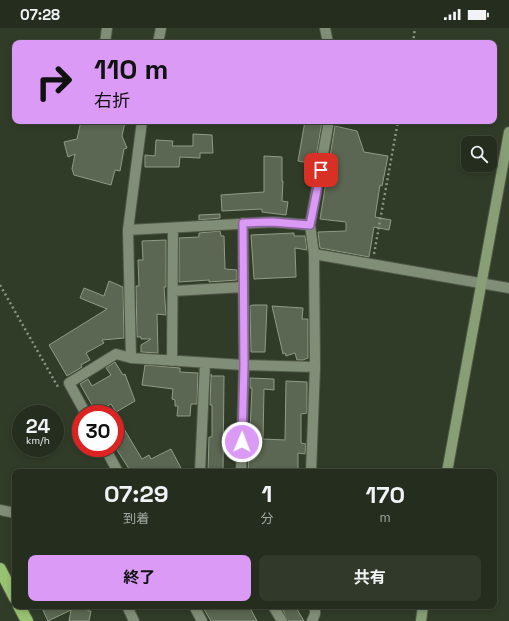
<!DOCTYPE html>
<html lang="ja">
<head>
<meta charset="utf-8">
<style>
	:root { --surface:#252d1e; --page:#31392b; --text:#f1f3f6; --muted:#a3a8a4; --line:#42493c; --accent:#da9af6 }
	body { margin:0; font-family:"Space Grotesk","Noto Sans JP",sans-serif; background:var(--page); color:var(--text); height:100vh; display:flex; flex-direction:column; font-size:15px; white-space:nowrap }
	* { box-sizing:border-box; margin:0 }
	p { font-size:13px; color:var(--muted) }
	.icon { flex:none; width:22px; height:22px; fill:none; stroke:currentColor; stroke-width:2; stroke-linecap:round; stroke-linejoin:round }
	.map { position:relative; flex:1; overflow:hidden }
	.side { position:absolute; left:12px; top:441px; width:485px; height:140px; display:flex; flex-direction:column; background:var(--surface); border-radius:8px; box-shadow:0 2px 6px #0003,0 0 0 1px var(--line) }
	.side>* { flex:none }
	.top-card { position:absolute; left:12px; top:12px; width:485px; height:84px; border-radius:8px; box-shadow:0 2px 6px #0003,0 0 0 1px var(--line); background:#da9af6; color:#111; overflow:hidden }
	.tools { position:absolute; left:461px; top:108px; display:grid; gap:8px }
	.tools a { display:grid; place-items:center; width:36px; height:36px; border-radius:8px; background:var(--surface); box-shadow:0 2px 6px #0003,0 0 0 1px var(--line); font-size:20px }
	.speed { position:absolute; left:12px; top:377px; display:flex; gap:8px; font-size:20px; font-weight:700; text-align:center }
	.speed>* { display:grid; place-content:center; width:52px; height:52px; border-radius:50%; background:var(--surface); box-shadow:0 2px 6px #0003,0 0 0 1px var(--line); line-height:1 }
	.speed small { font-size:10px; font-weight:400 }
	.speed .limit { border:6px solid #d22; background:#fff; color:#111 }
	.pin { position:absolute; display:grid; place-items:center; width:34px; height:34px; color:#fff; margin:-17px; border-radius:8px; box-shadow:0 2px 6px #0006 }
	.me { position:absolute; width:44px; margin:-22px; rotate:1deg; stroke-linejoin:round; filter:drop-shadow(0 0 3px #0008) }
	.turn { display:flex; align-items:center; gap:14px; height:84px; padding:0 16px; font-size:18px }
	.turn .icon { width:52px; height:52px; stroke-width:2.5 }
	.turn b { display:block; font-size:28px; line-height:34px }
	.eta { display:flex; justify-content:space-evenly; align-items:center; height:68px; text-align:center }
	.eta b { font-size:24px; font-weight:700; line-height:28px }
	.cta { display:flex; gap:8px; margin-top:auto; padding:8px 16px }
	.cta a { flex:1; height:46px; border-radius:8px; background:var(--accent); color:#111; font-size:16px; font-weight:700; line-height:46px; text-align:center }
	.cta a+a { background:var(--page); color:var(--text) }
	.status { display:flex; justify-content:space-between; align-items:center; height:28px; padding:0 20px; background:var(--surface); direction:ltr }
	.status svg { height:11px; fill:currentColor }
	.map>svg:first-child { display:block }
	.building { fill:#5b6752; stroke:#8f9c84 }
	.lines { fill:none; stroke-linecap:round; stroke-linejoin:round }
	.street-casing { stroke:#4f5847; stroke-width:12 }
	.secondary-casing { stroke:#4f5847; stroke-width:12 }
	.highway-casing { stroke:#4f5847; stroke-width:14 }
	.path { stroke:#8c9584; stroke-width:2.5; stroke-dasharray:2 3; stroke-linecap:butt }
	.street { stroke:#818e77; stroke-width:10 }
	.secondary { stroke:#889e75; stroke-width:10 }
	.highway { stroke:#97c26f; stroke-width:12 }
	.route-casing { stroke:#8e64a0; stroke-width:10 }
	.route { stroke:#da9af6; stroke-width:7 }
</style>
</head>
<body>
<div class="status"><b>07:28</b><svg viewBox="0 0 49 12"><path d="M0 12V9h3v3zM5 12V6h3v6zM10 12V3h3v9zM15 12V0h3v12zM26 1h20v11H26zM47 4h2v5h-2z"/></svg></div>
<div class="map">
<svg width="509" height="593" viewBox="0 0 509 593">
	<rect width="100%" height="100%" fill="#313c28"/>
	<path class="building" d="M81,93L125,94L122,108L127,120L124,121L120,143L115,142L111,157L74,147L72,141L75,126L68,129L64,114L77,111Z
		M305,93H322L315,136L298,133Z
		M335,98L357,103L364,124L388,128L382,158L380,157L375,189L391,192L389,202L374,199L369,229L320,220L318,204L346,203V194L320,191Z
		M193,106L212,107L213,125H200V130L180,129L179,139H145V127L155,128L156,112L173,113L172,118H193Z
		M264,128L282,129V153H283L282,173L288,174L286,187L262,184V181L222,183L221,167L264,164Z
		M220,186V190L199,192V187Z
		M220,203L221,208H224L225,241L237,242V252L209,254V252L179,254V210L199,209V205Z
		M294,205V208H305L307,222L295,220L296,249L254,251L251,207Z
		M166,212V259H164L166,287L157,286L158,325L141,324V317L151,311H141V309H137L136,258H139L138,232H143L142,213Z
		M109,253L123,259L124,310L102,312L104,315L86,325L90,332L81,337L82,339L67,348L49,317L107,281L80,270L84,260L104,268Z
		M253,277H267L265,324H251L250,278Z
		M272,278L303,280L302,291H308V330L303,332H297L295,325L286,328L285,325L283,326Z
		M115,334L123,347L125,346L135,373L116,384L111,376L96,384L80,356L88,351L92,358L111,347L106,340Z
		M145,337L180,340V344L198,345L197,376H191L190,388H177L178,378H175V372L172,371L173,361L142,357Z
		M211,346V348H224L223,444H208L209,409H212V377H210Z
		M250,350L274,351V362L264,361L263,411L285,412L286,353L307,354V385L301,386V415L306,416L305,426L298,425V444H248L252,360H250Z
		M115,386L142,431L149,427L151,431L171,421L183,444H131L115,419Z
		M41,578H89L88,583H91L89,593H69L71,582L48,593Z
		M202,578H249L257,593H211Z
		M281,578H295L304,593H288Z"/>
	<g class="lines">
		<g class="street-casing">
			<path id="street" d="M325,0L328,15
				M105,15L107,0
				M158,15L161,0
				M142,93L128,202L272,194L310,197
				M128,202L131,330
				M314,226L509,260
				M173,263L243,259
				M172,333L173,200
				M86,386L69,355L116,326L131,330L244,337L315,339
				M105,420L118,444
				M200,444L205,335
				M241,444L244,337L243,195
				M311,444L315,339L314,226L310,197L329,93
				M0,482L15,485
				M127,578L134,593
				M194,578L202,593
				M273,578L282,593
				M312,593L315,586V578"/>
		</g>
		<g class="secondary-casing">
			<path id="secondary" d="M447,444L509,104
				M421,593L423,578"/>
		</g>
		<g class="highway-casing">
			<path id="highway" d="M0,541L15,570
				M19,578L27,593"/>
		</g>
		<path class="path" d="M413,15L415,0
			M374,226L398,93
			M0,257L58,359"/>
		<use href="#street" class="street"/>
		<use href="#secondary" class="secondary"/>
		<use href="#highway" class="highway"/>
	</g>
	<g class="lines">
		<g class="route-casing">
			<path id="route" d="M242,414L244,337L243,195L272,194L310,197L321,142"/>
		</g>
		<use href="#route" class="route"/>
	</g>
</svg>
<div class="tools">
<a><svg class="icon" aria-label="search" viewBox="0 0 24 24"><circle cx="10" cy="10" r="6"/><path d="M15 15l6 6"/></svg></a>
</div>
<div class="speed"><div>24<small>km/h</small></div><div class="limit">30</div></div>
<div class="pin" style="left:321px;top:142px;background:#d93025"><svg class="icon" aria-label="arrive" viewBox="0 0 24 24"><path d="M6 21V4h12l-3 4 3 4H6"/></svg></div>
<svg class="me" style="left:242px;top:414px" viewBox="-20 -20 40 40"><circle r="17" fill="#da9af6" stroke="#fff" stroke-width="3"/><path d="M0-11L8 9 0 5-8 9z" fill="#fff"/></svg>
<div class="top-card">
<div class="turn"><svg class="icon" aria-label="right" viewBox="0 0 24 24"><path d="M7 20v-9h11M14 6l5 5-5 5"/></svg><div><b>110 m</b>右折</div></div>
</div>
<section class="side">
<div class="eta">
<div><b>07:29</b><p>到着</p></div>
<div><b>1</b><p>分</p></div>
<div><b>170</b><p>m</p></div>
</div>
<div class="cta"><a>終了</a><a>共有</a></div>
</section>
</div>
</body>
</html>
